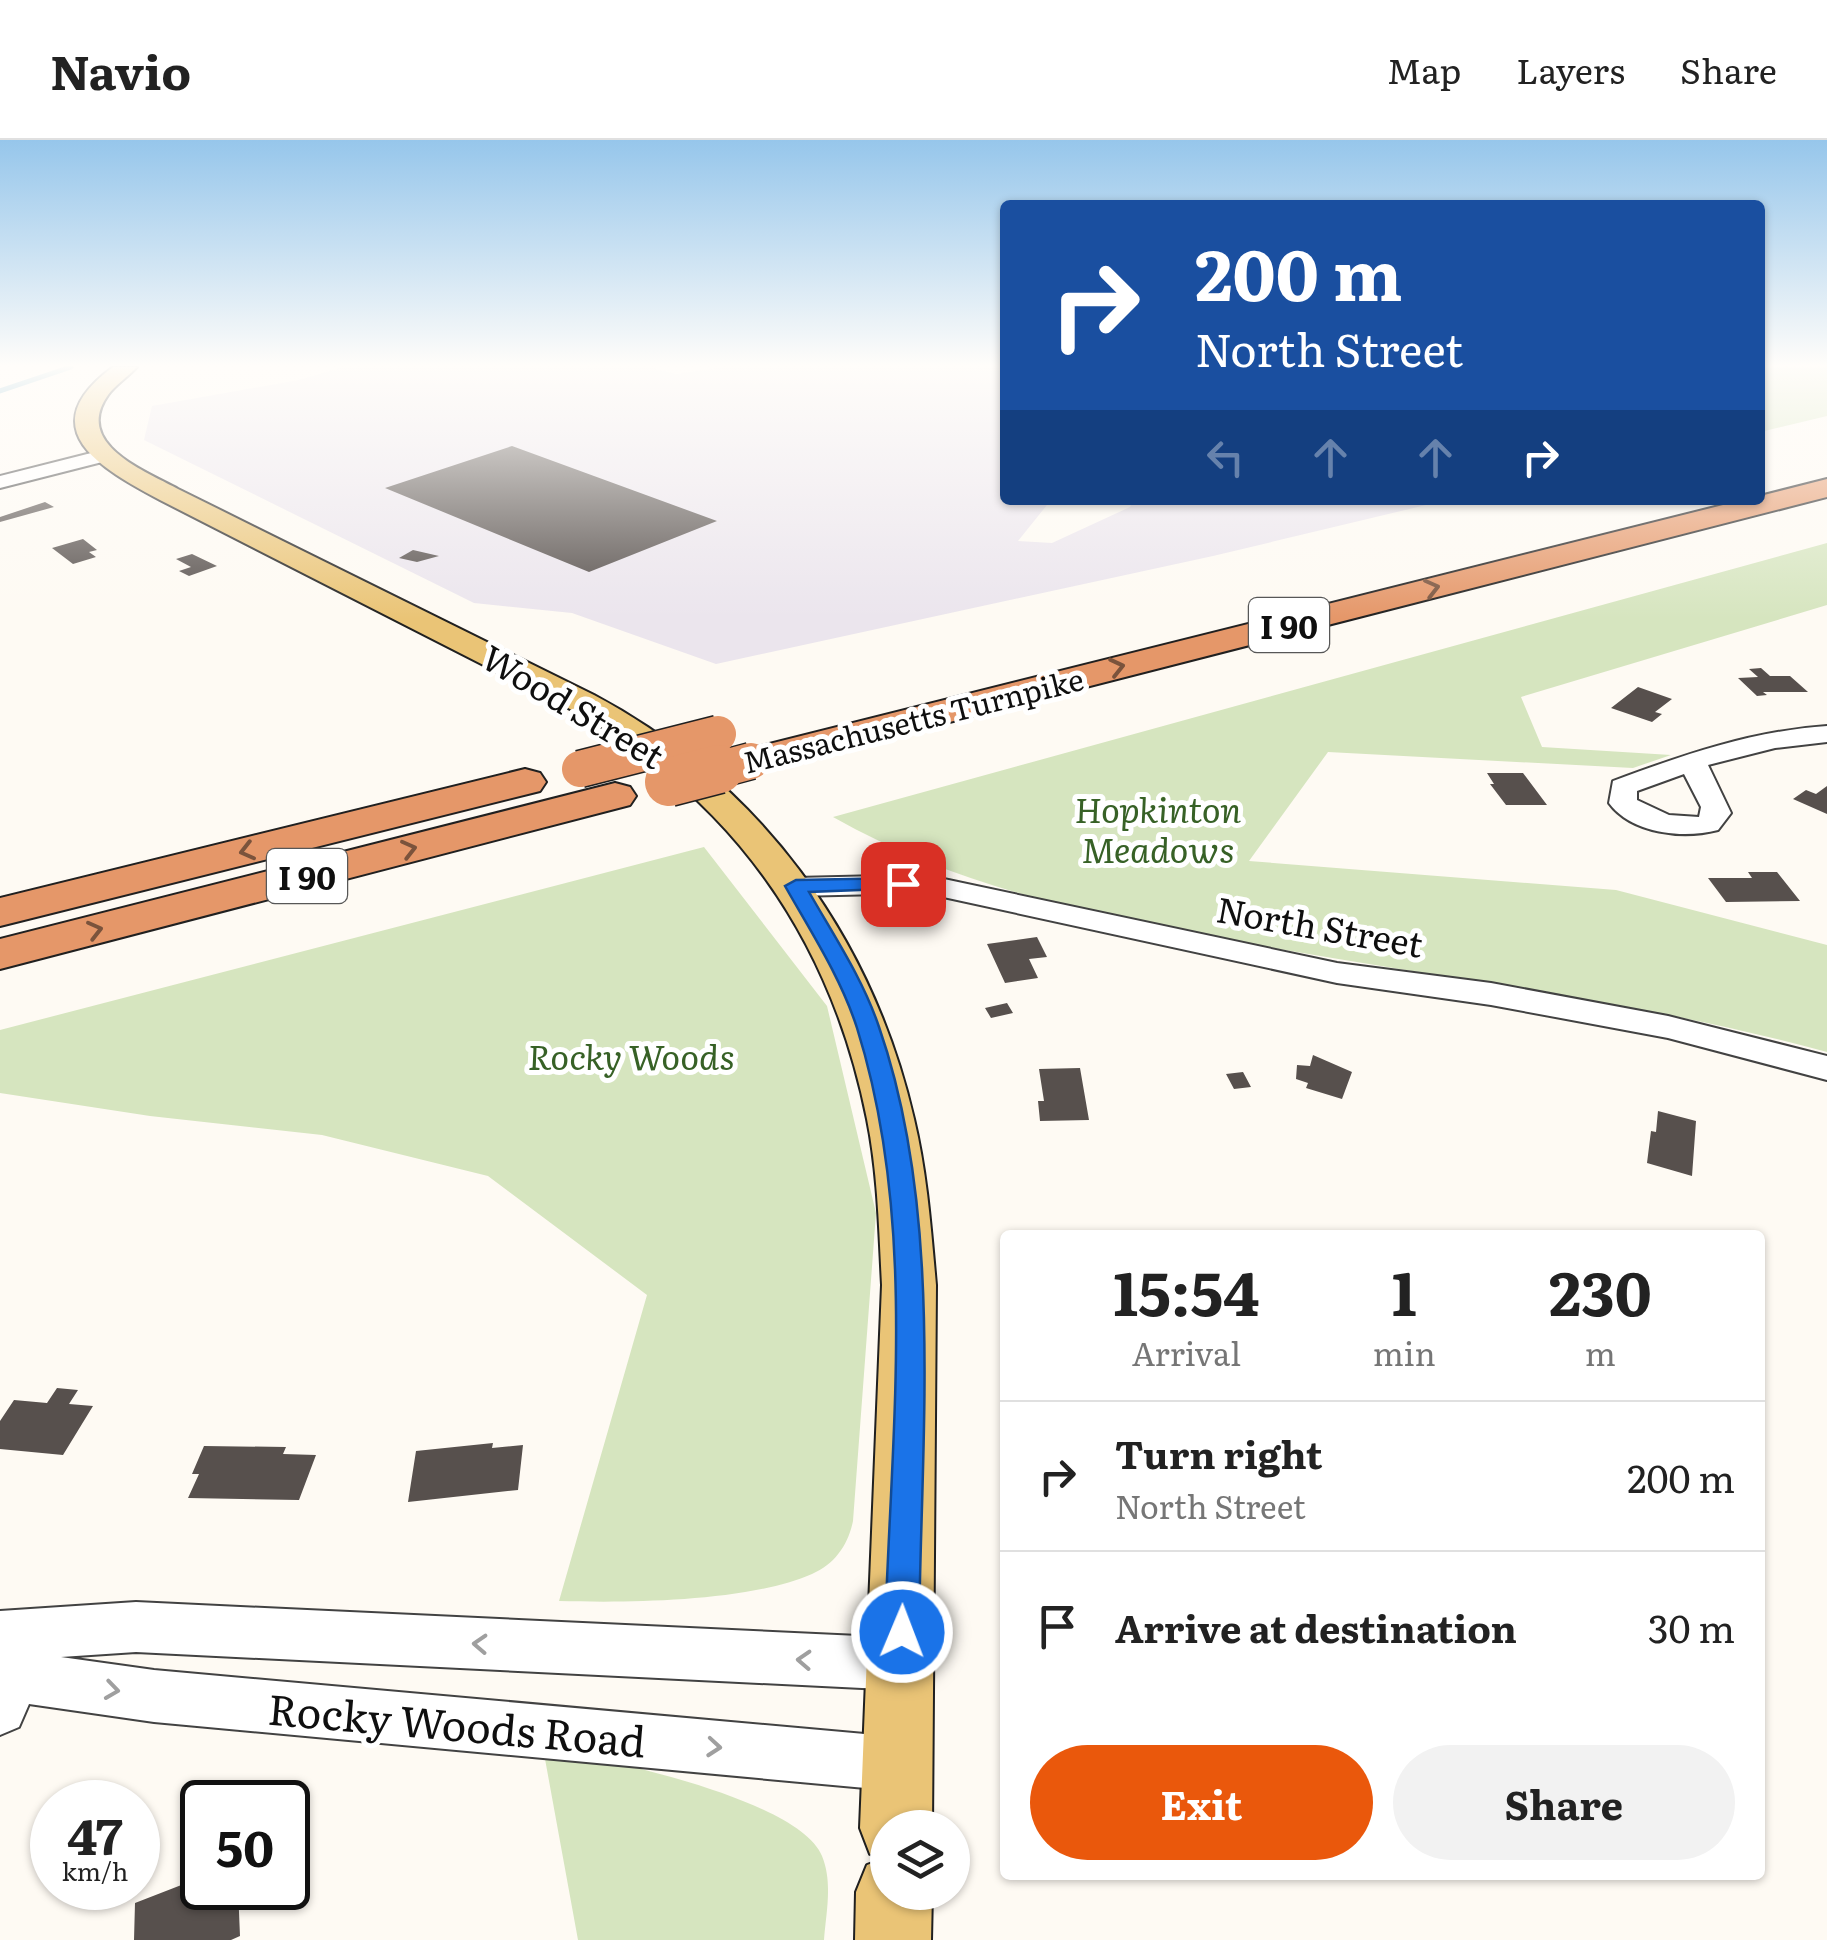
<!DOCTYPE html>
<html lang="en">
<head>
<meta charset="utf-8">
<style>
	:root { --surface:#fff; --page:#f2f2f2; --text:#222; --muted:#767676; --line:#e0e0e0; --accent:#ea580c }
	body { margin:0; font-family:Literata,serif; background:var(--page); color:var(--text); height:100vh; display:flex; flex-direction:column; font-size:38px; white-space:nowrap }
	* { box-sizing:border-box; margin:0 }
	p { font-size:32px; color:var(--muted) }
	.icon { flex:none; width:55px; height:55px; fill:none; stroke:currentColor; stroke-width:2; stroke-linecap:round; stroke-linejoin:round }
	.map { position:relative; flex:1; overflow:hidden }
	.panel { position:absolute; left:1000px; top:1090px; width:765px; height:650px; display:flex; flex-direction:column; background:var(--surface); border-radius:10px; box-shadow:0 2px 8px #0004 }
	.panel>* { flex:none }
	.hud { position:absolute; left:1000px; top:60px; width:765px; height:305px; border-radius:10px; box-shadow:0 2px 8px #0004; background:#1a4fa0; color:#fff; overflow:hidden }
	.fabs { position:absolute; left:870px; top:1670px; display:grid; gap:20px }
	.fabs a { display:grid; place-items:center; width:100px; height:100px; border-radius:50%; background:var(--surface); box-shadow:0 2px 8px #0004; font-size:50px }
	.speed { position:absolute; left:30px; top:1640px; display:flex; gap:20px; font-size:50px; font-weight:700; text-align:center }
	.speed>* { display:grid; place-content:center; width:130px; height:130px; border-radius:50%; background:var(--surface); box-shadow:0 2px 8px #0004; line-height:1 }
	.speed small { font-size:25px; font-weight:400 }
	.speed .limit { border:5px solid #111; border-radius:15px; background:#fff; color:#111 }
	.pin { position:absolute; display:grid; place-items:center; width:85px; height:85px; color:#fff; margin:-42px; border-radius:20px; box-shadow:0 5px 15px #0006 }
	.me { position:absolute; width:110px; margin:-55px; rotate:1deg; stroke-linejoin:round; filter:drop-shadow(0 0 8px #0008) }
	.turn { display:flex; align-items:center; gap:35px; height:210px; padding:0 30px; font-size:45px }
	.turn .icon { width:130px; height:130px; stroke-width:2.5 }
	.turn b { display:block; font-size:70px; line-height:85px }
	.lanes { display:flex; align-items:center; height:95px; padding:0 30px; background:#0003; justify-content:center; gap:50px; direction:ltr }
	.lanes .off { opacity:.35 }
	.eta { display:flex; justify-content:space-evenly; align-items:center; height:170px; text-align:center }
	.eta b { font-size:60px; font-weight:700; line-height:70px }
	.cta { display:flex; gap:20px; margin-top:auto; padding:20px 30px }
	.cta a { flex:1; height:115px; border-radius:60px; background:var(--accent); color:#fff; font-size:40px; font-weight:700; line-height:115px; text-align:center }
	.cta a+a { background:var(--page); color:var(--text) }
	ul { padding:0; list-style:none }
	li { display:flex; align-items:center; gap:30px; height:150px; padding:0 30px; border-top:2px solid var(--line) }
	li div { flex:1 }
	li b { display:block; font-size:38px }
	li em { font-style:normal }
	header { display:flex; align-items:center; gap:60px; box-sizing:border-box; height:140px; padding:0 50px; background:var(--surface); border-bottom:2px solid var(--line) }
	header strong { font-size:48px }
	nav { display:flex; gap:55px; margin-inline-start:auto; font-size:35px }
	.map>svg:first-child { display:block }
	.industrial { fill:#ebe5ed }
	.green { fill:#d6e5bf }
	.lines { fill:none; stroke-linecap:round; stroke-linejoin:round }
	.stream { stroke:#4b9bbf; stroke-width:5 }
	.building { fill:#57504d }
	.minor-casing { stroke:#424242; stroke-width:4 }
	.major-casing { stroke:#202020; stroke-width:4 }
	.highway-casing { stroke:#202020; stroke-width:4 }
	.minor { fill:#fff; fill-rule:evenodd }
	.major { fill:#eac476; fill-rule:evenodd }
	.highway { fill:#e59769; fill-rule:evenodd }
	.highway-bridge-far1-casing { stroke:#202020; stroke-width:39; stroke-linecap:butt }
	.highway-bridge-casing { stroke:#202020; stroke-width:51; stroke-linecap:butt }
	.highway-bridge-far1 { stroke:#e59769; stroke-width:36 }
	.highway-bridge { stroke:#e59769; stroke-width:48 }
	.oneway { stroke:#7a533c }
	.oneway2 { stroke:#9f9f9f }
	.route { fill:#1a73e8; stroke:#114b97; stroke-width:2.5 }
	.labels { text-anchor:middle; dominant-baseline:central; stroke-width:10; stroke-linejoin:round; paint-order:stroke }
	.far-street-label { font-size:30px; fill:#0f0f0f; stroke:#fff }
	.shield { fill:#fff; stroke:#575757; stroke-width:2.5 }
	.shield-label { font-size:32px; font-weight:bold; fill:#0f0f0f }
	.street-label { font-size:35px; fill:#0f0f0f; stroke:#fff }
	.park-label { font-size:35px; font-style:italic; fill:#376126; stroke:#fff }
	.near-street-label { font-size:42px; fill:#0f0f0f; stroke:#fff }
</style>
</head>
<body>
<header>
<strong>Navio</strong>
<nav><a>Map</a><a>Layers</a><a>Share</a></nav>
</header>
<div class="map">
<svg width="1827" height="1800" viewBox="0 0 1827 1800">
	<rect width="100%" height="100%" fill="#fefaf3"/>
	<path class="industrial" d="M343,227H648L676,234L723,227H1005V360H1051L1018,401L1052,403L1130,367L1133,360H1447L1213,416L716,524L572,473L474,463L144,300L152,266L299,240Z"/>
	<path class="green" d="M1760,227H1827V276L1760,292Z
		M1827,403V465L1521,557L1542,607L1671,615L1633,628L1328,612L1249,721L1616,750L1827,805V912C1636,860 1439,838 1245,803C1101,776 962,750 833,677Z
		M704,707L827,866L876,1073L853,1381C848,1405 835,1424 812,1434C748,1462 630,1463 559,1461L647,1155L488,1036L322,995L150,976L0,953V890Z
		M543,1608C602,1618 799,1659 822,1716C833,1743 826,1773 824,1800H578Z"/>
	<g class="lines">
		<path class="stream" d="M0,251L71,227"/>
	</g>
	<path class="building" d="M512,306L717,381L589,432L385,348Z
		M45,362L54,367L0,382V377Z
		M83,399L97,410L89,412L96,417L73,424L52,408Z
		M413,410L439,416L417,422L399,418Z
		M192,414L217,426L189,436L179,431L191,427L176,419Z
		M1761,528L1770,536H1790L1808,552H1763L1767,555L1757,556L1738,538L1758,537L1749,529Z
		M1638,547L1672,559L1655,572L1662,574L1652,582L1611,568Z
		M1487,633H1523L1547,665H1506L1490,644H1494Z
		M1827,646V674L1793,659L1806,650L1816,654Z
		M1748,732H1777L1800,761L1726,762L1708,738H1752Z
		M1037,797L1047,817L1029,819L1038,838L1005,843L987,804Z
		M1007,863L1013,873L991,878L985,868Z
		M1313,915L1352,932L1342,959L1306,948L1308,943L1296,939L1297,925L1310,926Z
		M1080,928L1089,980L1040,981L1038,961H1044L1039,929Z
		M1243,932L1251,947L1234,949L1226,934Z
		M1658,971L1696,981L1692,1036L1647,1023L1651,991L1656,992Z
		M57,1248L78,1250L69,1264L93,1266L63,1315L0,1309V1281L14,1260L47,1263Z
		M493,1303L492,1308L523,1305L518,1350L408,1362L416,1311Z
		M204,1306L286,1307L283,1314L316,1315L299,1360L188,1358L199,1334H192Z
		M202,1737V1748H238L240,1796L231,1800H134L135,1763Z"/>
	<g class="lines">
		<g class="minor-casing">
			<path id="minor" d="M103,310L112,316L110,320L0,348V336Z
				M1827,586V602L1775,608L1708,625L1731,673L1718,690C1683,699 1632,694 1609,663L1613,641C1683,615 1752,591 1827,586ZM1684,634L1701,667L1699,677L1669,675L1637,660V651Z
				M925,735L1337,823L1491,843L1668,876L1827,916V940L1668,898L1491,865L1337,843L925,753L795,756L784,754L780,747L784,740L795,738Z
				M136,1462L902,1498L920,1506L928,1524L920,1542L902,1550L136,1512L61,1517L154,1530L898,1597L917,1605L925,1624L917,1643L898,1651L154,1582L29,1564L19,1587L0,1595V1471Z"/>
		</g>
		<g class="major-casing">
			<path id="major" d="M113,227H137C128,237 116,244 108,255C73,304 145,331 178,349L594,555C760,643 872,797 914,979C927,1033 931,1089 936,1145L932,1688H888V1752H932L931,1800H855L856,1752L867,1725L883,1719L870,1714L860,1688L882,1145C879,1090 878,1033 867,979C831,799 733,657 570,569L160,360C102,329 29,289 113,227Z"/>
		</g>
		<g class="highway-casing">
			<path id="highway" d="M1827,339V357L751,633L737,630L731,621L737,612L1743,360H1760V356Z
				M525,629L540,633L546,642L540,651L0,786V758Z
				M615,643L630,647L636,656L630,665L0,829V799Z"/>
		</g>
		<use href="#minor" class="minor"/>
		<use href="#major" class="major"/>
		<use href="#highway" class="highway"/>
		<g class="highway-bridge-far1-casing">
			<path id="highway-bridge-far1" d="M580,629L718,594
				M710,632L751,621"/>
		</g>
		<g class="highway-bridge-casing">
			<path id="highway-bridge" d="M669,642L719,629"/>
		</g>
		<use href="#highway-bridge-far1" class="highway-bridge-far1"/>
		<use href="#highway-bridge" class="highway-bridge"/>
	</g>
	<defs><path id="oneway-chevron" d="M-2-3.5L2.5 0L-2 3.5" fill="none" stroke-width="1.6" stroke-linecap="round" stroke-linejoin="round" transform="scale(2.5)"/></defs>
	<g class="oneway">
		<use href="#oneway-chevron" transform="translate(1432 448) rotate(-14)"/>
		<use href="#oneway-chevron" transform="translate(1117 527) rotate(-13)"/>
		<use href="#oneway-chevron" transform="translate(409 709) rotate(-14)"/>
		<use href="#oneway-chevron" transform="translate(247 711) rotate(166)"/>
		<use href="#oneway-chevron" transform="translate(95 790) rotate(-14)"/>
	</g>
	<g class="oneway2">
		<use href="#oneway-chevron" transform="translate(480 1504) rotate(-177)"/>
		<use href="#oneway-chevron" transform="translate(804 1520) rotate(-177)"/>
		<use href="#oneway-chevron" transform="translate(112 1550) rotate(8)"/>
		<use href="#oneway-chevron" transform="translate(714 1607) rotate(5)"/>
	</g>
	<linearGradient id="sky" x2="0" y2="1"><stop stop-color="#96c6eb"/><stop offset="0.47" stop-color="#fffdfa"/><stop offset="1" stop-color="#fffdfa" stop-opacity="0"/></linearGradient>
	<rect width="1827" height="479" fill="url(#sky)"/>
	<path class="route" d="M903,738L913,744L910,748L809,752C834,796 863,839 879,887C944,1074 921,1296 919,1492L914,1503L902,1508L890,1503L885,1492C891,1292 918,1082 857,888C841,838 811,792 785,746L796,740Z"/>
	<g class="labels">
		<g class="far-street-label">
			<text transform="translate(913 579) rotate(-14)">Massachusetts Turnpike</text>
		</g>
		<g class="shield">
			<rect x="1249" y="458" width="80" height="54" rx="8"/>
			<rect x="267" y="709" width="80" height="54" rx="8"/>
		</g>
		<g class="shield-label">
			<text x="1289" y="485">I 90</text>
			<text x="307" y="736">I 90</text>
		</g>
		<g class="street-label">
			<text transform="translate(574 565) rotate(31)">Wood Street</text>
			<text transform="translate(1320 785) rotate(10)">North Street</text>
		</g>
		<g class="park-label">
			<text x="1158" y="668">Hopkinton<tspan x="1158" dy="40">Meadows</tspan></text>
			<text x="631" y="915">Rocky Woods</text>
		</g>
		<g class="near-street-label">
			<text transform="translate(457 1583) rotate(5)">Rocky Woods Road</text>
		</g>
	</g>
</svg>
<div class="fabs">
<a><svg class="icon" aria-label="layers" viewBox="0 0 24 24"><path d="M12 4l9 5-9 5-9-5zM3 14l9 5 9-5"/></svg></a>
</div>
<div class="speed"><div>47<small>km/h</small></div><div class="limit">50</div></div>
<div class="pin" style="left:903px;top:744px;background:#d93025"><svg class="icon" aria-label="arrive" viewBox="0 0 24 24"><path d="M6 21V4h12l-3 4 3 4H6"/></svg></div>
<svg class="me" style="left:902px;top:1492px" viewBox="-20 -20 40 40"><circle r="17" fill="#1a73e8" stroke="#fff" stroke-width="3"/><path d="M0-11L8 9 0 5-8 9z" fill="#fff"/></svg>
<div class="hud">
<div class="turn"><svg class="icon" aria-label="right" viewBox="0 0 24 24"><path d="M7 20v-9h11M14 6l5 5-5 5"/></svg><div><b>200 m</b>North Street</div></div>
<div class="lanes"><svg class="icon off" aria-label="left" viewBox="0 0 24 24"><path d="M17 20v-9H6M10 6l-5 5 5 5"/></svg><svg class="icon off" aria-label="ahead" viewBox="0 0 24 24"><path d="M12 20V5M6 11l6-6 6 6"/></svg><svg class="icon off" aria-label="ahead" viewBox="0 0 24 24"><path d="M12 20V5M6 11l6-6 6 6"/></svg><svg class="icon" aria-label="right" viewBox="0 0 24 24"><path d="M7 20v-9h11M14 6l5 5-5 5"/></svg></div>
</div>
<section class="panel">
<div class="eta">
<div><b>15:54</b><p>Arrival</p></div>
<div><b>1</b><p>min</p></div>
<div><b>230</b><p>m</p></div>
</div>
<ul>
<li><svg class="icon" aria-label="right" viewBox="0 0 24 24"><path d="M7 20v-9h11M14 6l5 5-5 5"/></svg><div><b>Turn right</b><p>North Street</p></div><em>200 m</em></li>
<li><svg class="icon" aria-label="arrive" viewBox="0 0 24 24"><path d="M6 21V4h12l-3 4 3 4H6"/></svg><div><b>Arrive at destination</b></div><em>30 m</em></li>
</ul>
<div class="cta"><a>Exit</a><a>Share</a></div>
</section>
</div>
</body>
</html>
